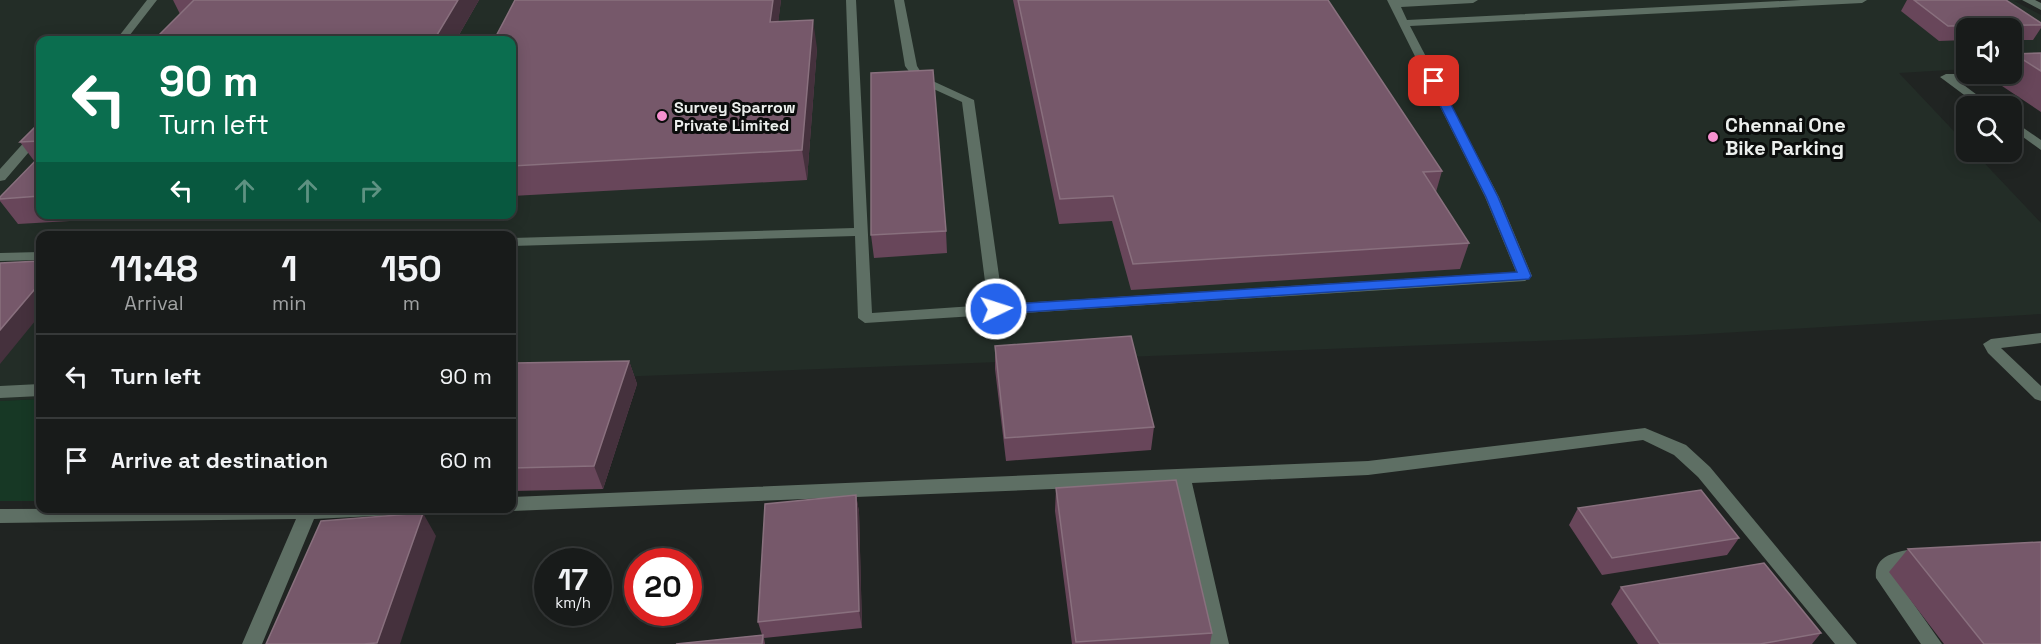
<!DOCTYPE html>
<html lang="en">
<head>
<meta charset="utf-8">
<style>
	:root { --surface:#181b1a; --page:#252827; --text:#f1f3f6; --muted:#9fa1a2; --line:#363939 }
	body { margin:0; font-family:"Space Grotesk",sans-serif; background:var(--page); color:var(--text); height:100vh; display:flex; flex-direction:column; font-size:22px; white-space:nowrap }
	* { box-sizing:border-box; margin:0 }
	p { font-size:20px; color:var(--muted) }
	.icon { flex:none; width:33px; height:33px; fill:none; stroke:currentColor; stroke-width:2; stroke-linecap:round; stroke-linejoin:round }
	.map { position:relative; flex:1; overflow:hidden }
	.details { position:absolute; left:36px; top:231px; width:480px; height:282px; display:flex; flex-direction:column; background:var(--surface); border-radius:12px; box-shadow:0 3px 15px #0003,0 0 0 2px var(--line) }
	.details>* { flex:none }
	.banner { position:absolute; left:36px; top:36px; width:480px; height:183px; border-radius:12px; box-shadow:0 3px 15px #0003,0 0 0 2px var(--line); background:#0b6e4f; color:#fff; overflow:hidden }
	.controls { position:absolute; left:1956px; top:18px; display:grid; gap:12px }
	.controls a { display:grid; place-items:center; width:66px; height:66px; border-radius:12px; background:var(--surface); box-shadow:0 3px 15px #0003,0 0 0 2px var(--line); font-size:30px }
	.speed { position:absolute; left:534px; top:548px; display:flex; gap:12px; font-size:30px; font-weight:700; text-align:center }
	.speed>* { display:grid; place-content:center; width:78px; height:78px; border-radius:50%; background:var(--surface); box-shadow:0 3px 15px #0003,0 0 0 2px var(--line); line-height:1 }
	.speed small { font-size:15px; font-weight:400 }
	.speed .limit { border:9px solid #d22; background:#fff; color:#111 }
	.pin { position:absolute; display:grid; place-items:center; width:51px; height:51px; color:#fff; margin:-26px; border-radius:12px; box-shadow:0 3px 9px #0006 }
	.me { position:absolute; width:66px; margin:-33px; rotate:86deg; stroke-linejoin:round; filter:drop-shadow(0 0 4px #0008) }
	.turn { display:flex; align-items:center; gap:21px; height:126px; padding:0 24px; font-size:27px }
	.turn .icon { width:78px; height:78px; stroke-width:2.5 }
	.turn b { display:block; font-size:42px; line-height:51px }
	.lanes { display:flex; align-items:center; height:57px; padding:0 24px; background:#0003; justify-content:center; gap:30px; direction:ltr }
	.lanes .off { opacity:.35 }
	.eta { display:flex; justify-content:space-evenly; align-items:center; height:102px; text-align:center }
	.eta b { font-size:36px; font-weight:600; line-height:42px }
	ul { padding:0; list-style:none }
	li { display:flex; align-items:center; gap:18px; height:84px; padding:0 24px; border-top:2px solid var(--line) }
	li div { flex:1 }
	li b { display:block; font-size:22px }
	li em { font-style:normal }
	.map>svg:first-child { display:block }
	.built { fill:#232d27; fill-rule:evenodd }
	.green { fill:#173825 }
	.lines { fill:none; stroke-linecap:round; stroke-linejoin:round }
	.minor { fill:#5e6f64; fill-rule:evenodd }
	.wall { fill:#68465a }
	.shaded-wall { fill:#45313d }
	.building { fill:#76586a; stroke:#89707e; stroke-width:1.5 }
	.route { fill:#2563eb; stroke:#184099; stroke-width:1.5 }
	.poi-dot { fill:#f690cf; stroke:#0b0d0c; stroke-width:2 }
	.labels { text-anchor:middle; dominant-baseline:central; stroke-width:6; stroke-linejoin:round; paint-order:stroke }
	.far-poi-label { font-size:16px; font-weight:bold; fill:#ecefed; stroke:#0b0d0c; text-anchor:start }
	.poi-label { font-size:20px; font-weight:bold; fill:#ecefed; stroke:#0b0d0c; text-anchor:start }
</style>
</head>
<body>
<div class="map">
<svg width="2041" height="644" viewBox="0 0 2041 644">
	<rect width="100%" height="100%" fill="#202422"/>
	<path class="built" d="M0,0H2023L2014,1L2041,15V64L2012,66V28H1966V69L1899,73L1966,144V152H1974L2041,223V314L1688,335L512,381V236H40V399L0,401ZM40,40H512V214H40Z"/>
	<path class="green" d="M40,399V501H0V401Z"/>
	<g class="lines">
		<path class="minor" d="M147,0H157L126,40H116Z
			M846,0H856L872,313L988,305L962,102L916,81L905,66L894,0H904L917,66L924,77L974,100L1003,304L1516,272L1485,197L1387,0H1478L1473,3L1401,7L1407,20L1801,0H1867L1862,3L1410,26L1499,197L1532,276L1525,281L865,323L858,318L855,236L512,246V238L854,228Z
			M2022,0H2035L2041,3V10Z
			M2012,71L2015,74L2009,77L1957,80L1992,106H1979L1940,77L1946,74H2012Z
			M2012,120L2041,140V150L2012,129Z
			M40,128V139L5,180L0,181V169L36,129Z
			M40,252V260L0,261V253Z
			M2041,333V343L2001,348L2041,386V401L2035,399L1988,353L1983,344L1991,339Z
			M40,384V396L0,398V386Z
			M1645,428L1686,445L1710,467L1857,644H1835L1698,477L1674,455L1643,440L1368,475L1192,483L1229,644H1209L1175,484L512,511L506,508H512V497L1368,461Z
			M403,508L400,513L394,515L314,519L262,644H242L296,519L0,523V509Z
			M1921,548L1928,551L1930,556L1928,561L1903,566L1894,572V576L1942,644H1921L1876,578C1873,553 1901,551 1921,548Z"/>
	</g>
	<path class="wall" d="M173,0H479L456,40H154L180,14Z
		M515,0H781L778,22L817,48L807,180L512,196V40Z
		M1013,0H1328L1442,171L1436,192L1469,243L1460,269L1131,290L1112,221L1059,224Z
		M1907,0H2006L2041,23V28L2033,40H2012V28H1966V40L1939,41L1901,11Z
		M2041,53V112L1996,82L2002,74H2012V59L2014,54Z
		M40,122V214H191L18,224L0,201V197L35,162L20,142Z
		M946,231L947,253L874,258L871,235Z
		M995,346L1154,427L1151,450L1006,461L995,369Z
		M629,361L637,384L603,489L512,491V370Z
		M1056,488L1212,633L1210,644H1072L1055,511Z
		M856,495L859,512L862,628L764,638L765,644H676L762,635L758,622Z
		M1578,508L1739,538L1727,555L1602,575L1569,525Z
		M1908,549L2041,644H1944L1889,572Z
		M1621,587L1821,633L1812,644H1638L1611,604Z"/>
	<path class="shaded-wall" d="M458,0H479L456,40H434Z
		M773,0H781L775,50L770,22Z
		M813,20L817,48L807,180L802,150Z
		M40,283V315L0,364V330Z
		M629,361L637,384L603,489L594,466Z
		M856,495L859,512L862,628L859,611Z
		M423,513L436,536L400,644H378L377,643Z"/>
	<path class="building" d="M194,0H458L434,40H154Z
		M515,0H773L770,22L813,20L802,150L512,166V40H494Z
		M1018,0H1328L1442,171L1423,172L1469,243L1133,264L1113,196L1060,199Z
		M1914,0H2006L2041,23V25L1948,26Z
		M2041,53V71L2014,54Z
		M933,70L946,231L871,235V73Z
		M40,122V141L20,142Z
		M40,156V196L0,199V197Z
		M40,261V283L0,330V263Z
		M1131,336L1154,427L1005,438L995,346Z
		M629,361L594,466L512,468V370L515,363Z
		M1176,480L1212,633L1076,642L1056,488Z
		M1701,490L1739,538L1612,558L1578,508Z
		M856,495L859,611L758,622L765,504Z
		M423,513L377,643L363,644H266L321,521Z
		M2041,542V644H1984L1908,549Z
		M1764,563L1821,633L1760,644H1660L1621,587Z
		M763,635L762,644H676Z"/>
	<path class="route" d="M1434,78L1439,81L1498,197L1531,276L1529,279L996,314L989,309L996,305L1517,272L1486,197L1428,81Z"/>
	<g class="poi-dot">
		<circle cx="662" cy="116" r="6"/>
		<circle cx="1713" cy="137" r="6"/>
	</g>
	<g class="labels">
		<g class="far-poi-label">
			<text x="674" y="107">Survey Sparrow<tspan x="674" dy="18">Private Limited</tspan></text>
		</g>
		<g class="poi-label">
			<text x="1725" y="125">Chennai One<tspan x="1725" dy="23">Bike Parking</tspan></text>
		</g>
	</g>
</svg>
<div class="controls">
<a><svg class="icon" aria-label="sound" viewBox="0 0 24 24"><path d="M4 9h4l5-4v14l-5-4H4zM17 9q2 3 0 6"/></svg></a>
<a><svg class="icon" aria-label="search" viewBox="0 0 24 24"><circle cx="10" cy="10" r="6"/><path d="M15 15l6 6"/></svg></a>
</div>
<div class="speed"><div>17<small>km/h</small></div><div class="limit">20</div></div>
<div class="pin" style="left:1434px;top:81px;background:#d93025"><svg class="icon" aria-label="arrive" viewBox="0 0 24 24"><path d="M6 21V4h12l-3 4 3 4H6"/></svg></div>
<svg class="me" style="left:996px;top:309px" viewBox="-20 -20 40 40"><circle r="17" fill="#2563eb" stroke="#fff" stroke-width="3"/><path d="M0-11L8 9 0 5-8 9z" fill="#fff"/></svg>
<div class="banner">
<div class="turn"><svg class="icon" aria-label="left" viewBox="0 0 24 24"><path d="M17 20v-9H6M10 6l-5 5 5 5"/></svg><div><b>90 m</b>Turn left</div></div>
<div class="lanes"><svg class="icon" aria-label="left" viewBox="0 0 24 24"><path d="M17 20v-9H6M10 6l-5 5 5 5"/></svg><svg class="icon off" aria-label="ahead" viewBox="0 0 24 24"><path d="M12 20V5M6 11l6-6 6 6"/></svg><svg class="icon off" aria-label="ahead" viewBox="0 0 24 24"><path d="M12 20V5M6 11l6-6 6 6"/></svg><svg class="icon off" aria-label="right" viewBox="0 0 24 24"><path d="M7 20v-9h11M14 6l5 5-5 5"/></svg></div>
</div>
<section class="details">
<div class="eta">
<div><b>11:48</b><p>Arrival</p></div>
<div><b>1</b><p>min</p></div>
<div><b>150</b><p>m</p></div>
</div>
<ul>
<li><svg class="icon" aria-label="left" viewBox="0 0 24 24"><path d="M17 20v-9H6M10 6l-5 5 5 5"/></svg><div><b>Turn left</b></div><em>90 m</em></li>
<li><svg class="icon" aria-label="arrive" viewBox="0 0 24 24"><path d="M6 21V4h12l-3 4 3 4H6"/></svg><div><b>Arrive at destination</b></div><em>60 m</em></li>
</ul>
</section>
</div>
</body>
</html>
